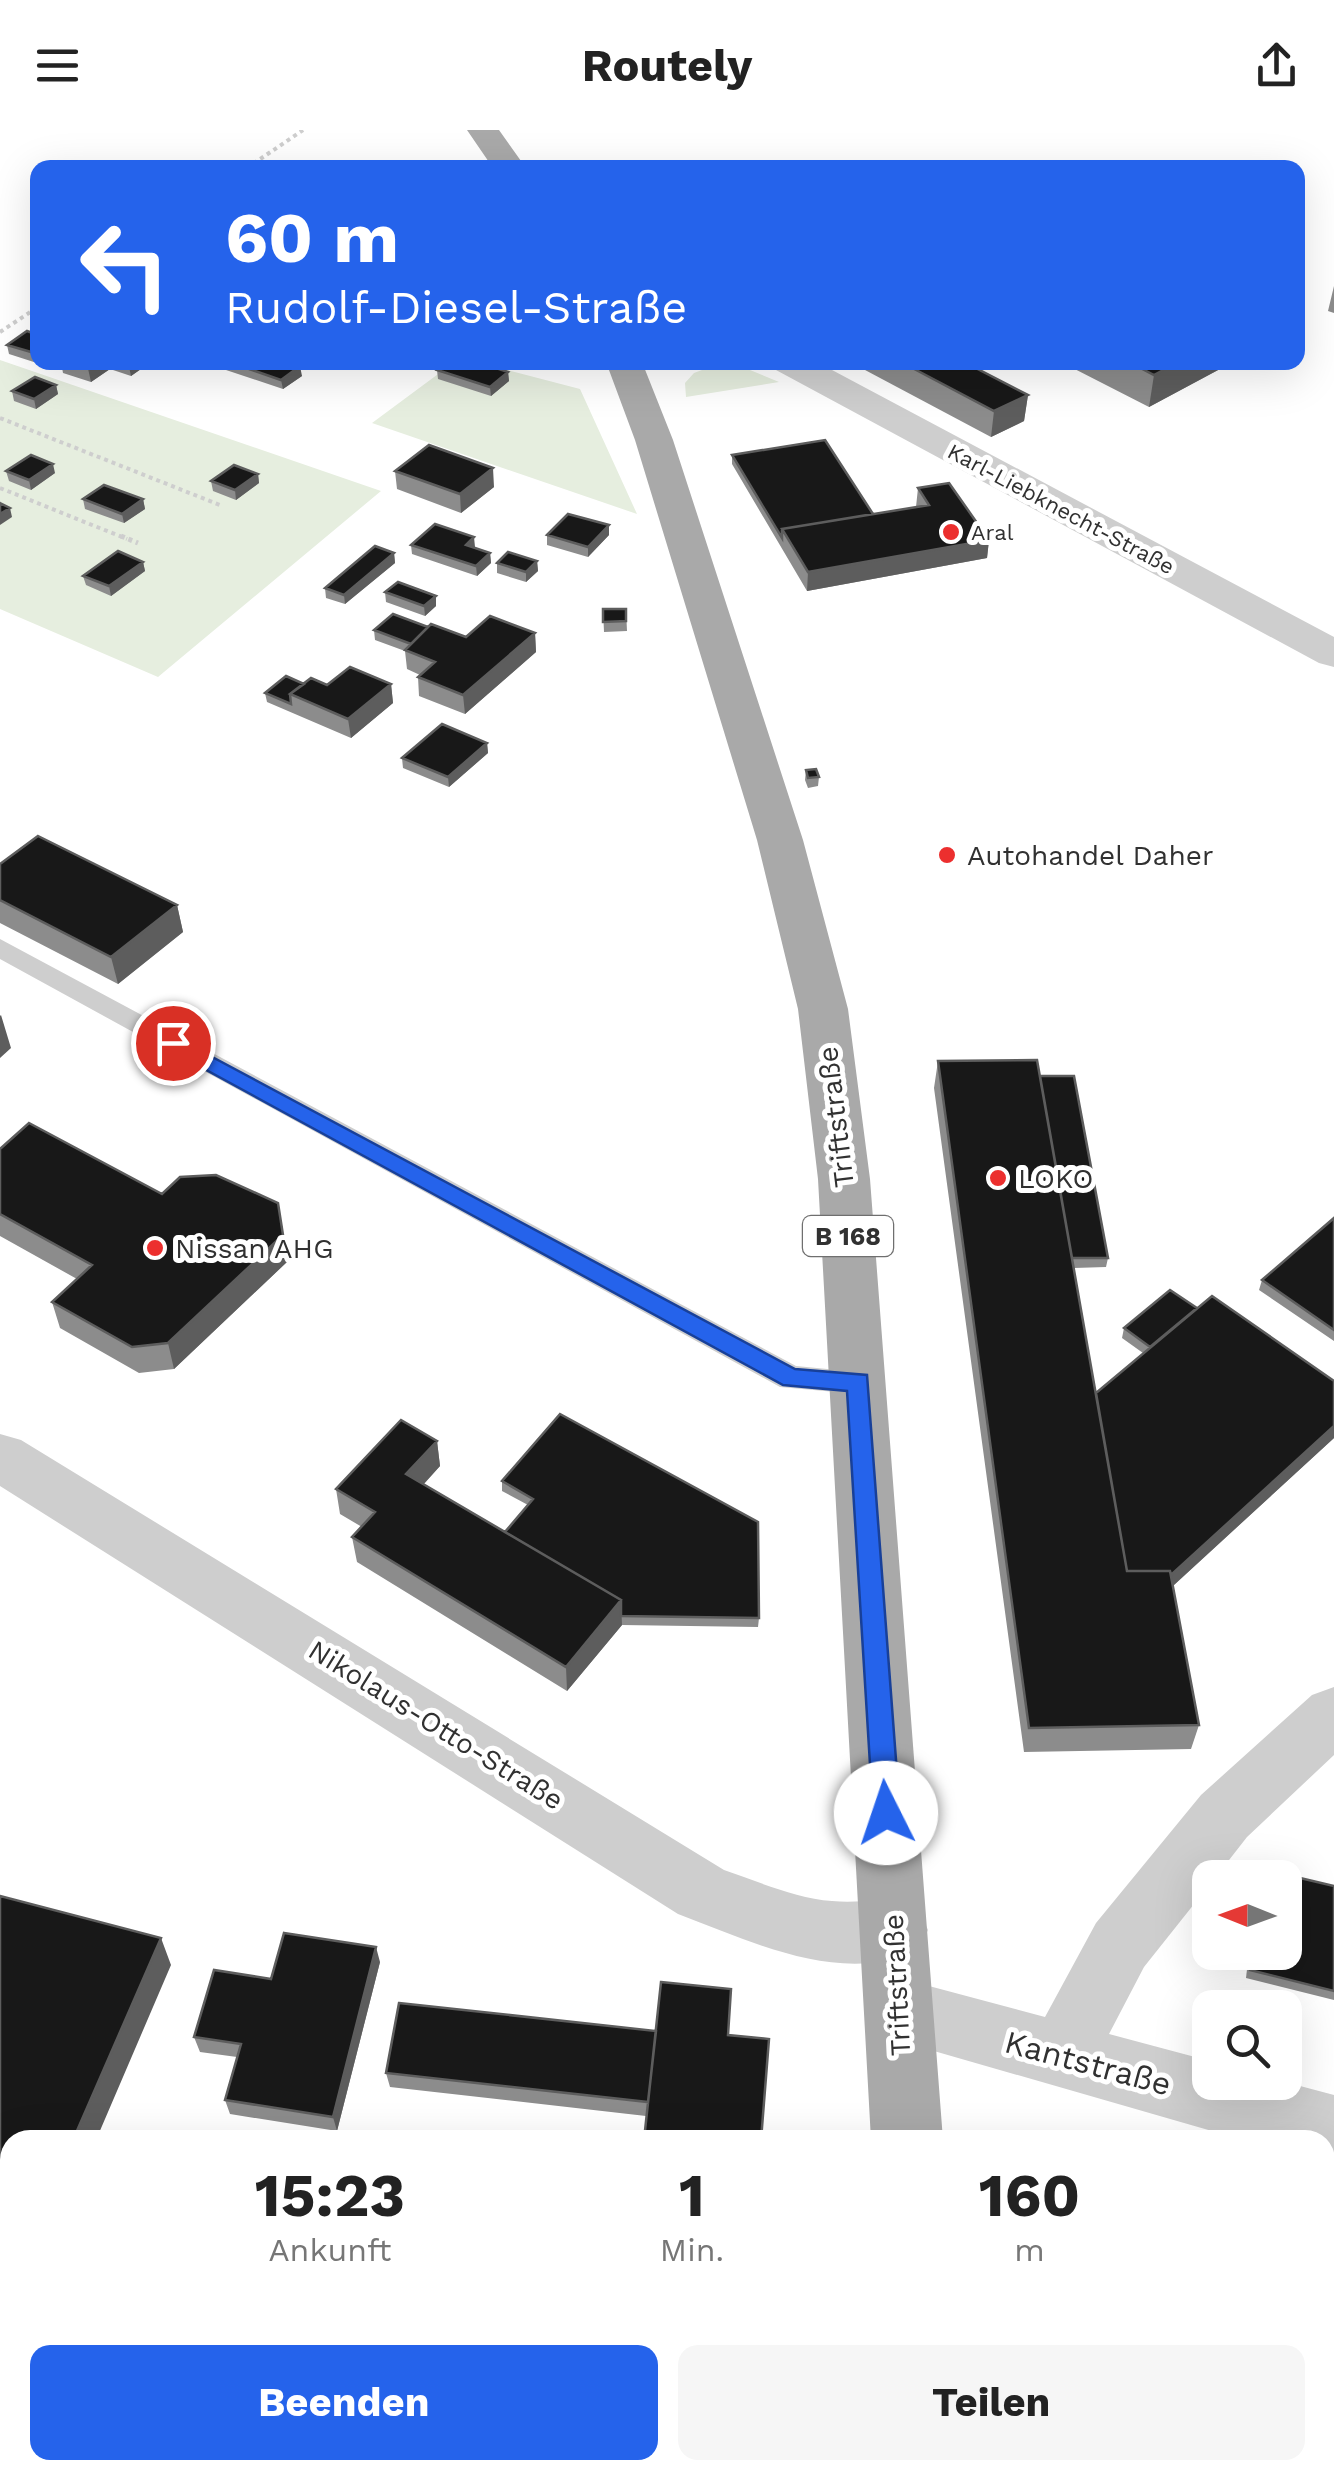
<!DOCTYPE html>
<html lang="de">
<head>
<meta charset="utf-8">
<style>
	:root { --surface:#fff; --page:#f6f6f6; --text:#222; --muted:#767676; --accent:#2563eb }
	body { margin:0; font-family:"Work Sans",sans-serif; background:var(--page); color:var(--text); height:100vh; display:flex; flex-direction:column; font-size:38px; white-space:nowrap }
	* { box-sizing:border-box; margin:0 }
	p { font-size:32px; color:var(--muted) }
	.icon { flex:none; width:55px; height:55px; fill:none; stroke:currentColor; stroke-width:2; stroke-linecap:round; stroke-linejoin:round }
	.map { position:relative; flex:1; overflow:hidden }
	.panel { position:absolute; left:0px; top:2000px; width:1335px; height:350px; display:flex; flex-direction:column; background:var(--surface); border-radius:30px 30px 0 0; box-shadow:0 10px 40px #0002 }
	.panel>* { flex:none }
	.hud { position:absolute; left:30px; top:30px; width:1275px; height:210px; border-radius:20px; box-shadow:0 10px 40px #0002; background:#2563eb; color:#fff; overflow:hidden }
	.needle { width:65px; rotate:271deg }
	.tools { position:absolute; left:1192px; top:1730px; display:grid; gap:20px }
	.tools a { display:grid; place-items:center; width:110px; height:110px; border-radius:20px; background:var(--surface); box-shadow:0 10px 40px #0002; font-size:50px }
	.pin { position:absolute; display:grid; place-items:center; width:85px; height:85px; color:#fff; margin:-42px; border:5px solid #fff; border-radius:50%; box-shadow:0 2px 10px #0007 }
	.me { position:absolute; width:110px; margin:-55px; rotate:356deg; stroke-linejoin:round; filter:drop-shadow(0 0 8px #0008) }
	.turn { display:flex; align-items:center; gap:35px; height:210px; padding:0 30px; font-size:45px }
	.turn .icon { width:130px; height:130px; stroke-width:2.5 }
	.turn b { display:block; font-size:70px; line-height:85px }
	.eta { display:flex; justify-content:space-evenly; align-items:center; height:170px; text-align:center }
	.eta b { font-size:60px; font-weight:700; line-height:70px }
	.action { display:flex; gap:20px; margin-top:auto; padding:20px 30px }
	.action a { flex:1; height:115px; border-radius:20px; background:var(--accent); color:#fff; font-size:40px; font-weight:700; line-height:115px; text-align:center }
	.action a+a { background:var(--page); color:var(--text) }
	header { display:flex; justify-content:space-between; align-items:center; height:130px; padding:0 30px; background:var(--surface); font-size:45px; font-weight:700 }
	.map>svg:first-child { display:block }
	.green { fill:#e6eedf }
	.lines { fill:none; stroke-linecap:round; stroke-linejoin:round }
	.path-far1 { stroke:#cecece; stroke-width:4; stroke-dasharray:4 4; stroke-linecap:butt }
	.path { stroke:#cecece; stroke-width:5; stroke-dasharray:4 4; stroke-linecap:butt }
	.service { fill:#cecece; fill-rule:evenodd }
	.minor { fill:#cecece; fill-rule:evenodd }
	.primary { fill:#a9a9a9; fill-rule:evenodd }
	.wall { fill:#8c8c8c }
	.shaded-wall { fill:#5d5d5d }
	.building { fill:#181818; stroke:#5d5d5d; stroke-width:2.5 }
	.route { fill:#2563eb; stroke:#184099; stroke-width:2.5 }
	.poi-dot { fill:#ec2f2e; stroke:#fff; stroke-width:4 }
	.labels { text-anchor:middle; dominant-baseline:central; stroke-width:10; stroke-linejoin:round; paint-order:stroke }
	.far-street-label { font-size:22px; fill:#313131; stroke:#fff }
	.far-poi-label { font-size:22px; fill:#313131; stroke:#fff; text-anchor:start }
	.shield { fill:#fff; stroke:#6f6f6f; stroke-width:2.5 }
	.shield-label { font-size:25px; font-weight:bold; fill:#313131 }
	.poi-label { font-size:28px; fill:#313131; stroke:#fff; text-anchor:start }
	.street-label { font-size:28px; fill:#313131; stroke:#fff }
	.near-street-label { font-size:32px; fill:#313131; stroke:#fff }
</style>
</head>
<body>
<header><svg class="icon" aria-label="menu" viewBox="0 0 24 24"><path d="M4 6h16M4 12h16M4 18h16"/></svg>Routely<svg class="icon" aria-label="share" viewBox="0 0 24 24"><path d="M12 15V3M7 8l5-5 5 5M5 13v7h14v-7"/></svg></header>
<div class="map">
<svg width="1334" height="2350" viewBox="0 0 1334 2350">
	<rect width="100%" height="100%" fill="#fff"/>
	<path class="green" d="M0,230L381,361L158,547L0,479Z
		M453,233H480L580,259L637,384L372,293Z
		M710,237L750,240L779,252L686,267L685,253L694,243Z"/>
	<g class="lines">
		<path class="path-far1" d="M247,38L303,0
			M0,202L38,177
			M0,288L220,375
			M0,358L127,409"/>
		<path class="path" d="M121,406L138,413"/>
		<path class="service" d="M0,809L796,1236L869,1243L873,1252L869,1261L858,1264L780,1257L0,829Z"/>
		<path class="minor" d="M771,232H817L1334,507V537L1319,533L776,240Z
			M0,1304L21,1310L724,1740C759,1752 795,1768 832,1771C865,1774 885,1765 918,1778L928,1800L918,1822C836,1854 755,1813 678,1784L0,1356Z
			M1334,1557V1625L1247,1707L1215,1748H1210V1754L1144,1837L1109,1904L1210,1931V1952H1285L1334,1965V2035L1325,2033V2010H1243L875,1904L865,1881L875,1858L899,1848L1045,1887L1096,1793L1201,1665L1312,1565Z"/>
		<path class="primary" d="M467,0H499L526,38H493Z
			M606,232H642L673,310L803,710L848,879L870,1049L943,2010H871L818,1049L798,879L757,710L635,310Z
			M886,2340H964L965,2350H887Z"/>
	</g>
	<path class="wall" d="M1334,156V183L1328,181Z
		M38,205V232H42L40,234L9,224L7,215Z
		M61,232H151L131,246L110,239L91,252L63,243Z
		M202,232H289L302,246L283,259Z
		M850,232H964L1028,265L1024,291L991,307Z
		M1061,232H1233L1149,277Z
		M437,240L508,242L509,251L491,266L438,249Z
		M56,255L58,264L36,279L14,271L12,261Z
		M732,325L873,384L916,377L918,358L989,410L987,428L807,461L732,334Z
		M6,341L55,343L31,360L9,351Z
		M395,341L494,357L461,383L397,359Z
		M258,344L259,353L236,370L213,361L211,351Z
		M83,369H143L145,379L124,393L85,379Z
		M547,405H609L588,427L547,415Z
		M474,407V418L490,423L491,433L477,446L412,424L411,415Z
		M394,423L395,433L345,474L326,468L325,458Z
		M537,431L538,441L526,452L497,443V433Z
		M143,432L145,441L111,466L86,455L83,446Z
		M385,462L436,466V476L425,486L386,472Z
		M603,479H626L627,501L604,502Z
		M428,497L466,507L535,503L536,522L465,584L419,566L418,547L420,545L407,539L405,521L375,510L374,500Z
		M304,554L327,555L391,554L393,573L351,608L267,572L265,563Z
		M487,613L488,623L449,657L403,638L402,628Z
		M806,640L819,647L818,656L808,658L805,650Z
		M0,734L177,775L183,802L118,854L0,793Z
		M938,931L1040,946L1108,1128L1106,1137L1074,1138L1096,1263L1143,1223L1122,1208L1124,1198L1197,1178L1334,1251V1308L1173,1456L1199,1595L1191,1619L1024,1622L934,958Z
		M0,1019L288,1131L174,1239L139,1243L60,1198L52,1172L77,1149L0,1106Z
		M1334,1088V1211L1259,1160L1262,1150Z
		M437,1311L440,1336L424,1354L505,1402L528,1375L502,1361V1351L759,1488L758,1497L622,1495L567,1561L357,1432L352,1407L362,1397L340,1384L336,1359Z
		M1262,1739L1334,1756V1870L1246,1848L1249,1822H1285V1748H1258Z
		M380,1832L337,2001L230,1984L225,1970L237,1927L200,1922L194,1907L271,1849Z
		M656,1901L646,1986L390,1957L386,1943Z
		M1325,2110L1334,2112V2249L1325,2246Z
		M151,2340H827V2350H209Z
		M1112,2340H1259L1258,2350H1131L1111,2344Z"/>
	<path class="shaded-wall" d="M90,232H109L110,239L91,252L87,234Z
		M128,232H151L131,246Z
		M1178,232H1233L1149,277L1154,245Z
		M300,236L302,246L283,259L281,250Z
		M508,242L509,251L491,266L490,257Z
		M56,255L58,264L36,279L34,269Z
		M1028,265L1024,291L991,307L994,281Z
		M53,334L55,343L31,360L29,350Z
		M493,338L494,357L461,383L460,364Z
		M258,344L259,353L236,370L235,360Z
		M143,369L145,379L124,393L122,384Z
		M10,378L12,387L0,395V384Z
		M609,395V405L588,427V417Z
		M474,407L475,417L466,425V415Z
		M989,410L987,428L807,461L808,442Z
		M394,423L395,433L345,474L344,465Z
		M490,423L491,433L477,446L476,436Z
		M537,431L538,441L526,452V442Z
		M143,432L145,441L111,466L109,456Z
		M436,466V476L425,486L424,476Z
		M535,503L536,522L465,584L463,565Z
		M391,554L393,573L351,608L348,589Z
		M487,613L488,623L449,657L448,647Z
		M177,775L183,802L118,854L111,827Z
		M1,885L11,918L0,928V886Z
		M278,1073L288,1131L174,1239L168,1213Z
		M1334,1296V1308L1163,1465L1168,1448Z
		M437,1311L440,1336L410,1369L406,1344Z
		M621,1470L622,1495L567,1561L566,1537Z
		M161,1808L171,1835L96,2010H73Z
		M376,1817L380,1832L337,2001L333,1987Z
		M10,2155V2210L0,2233V2178Z"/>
	<path class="building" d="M27,201L38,205V224L7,215Z
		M229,232H289L300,236L281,250Z
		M447,232H478L508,242L490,257L437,240Z
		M901,232H964L1028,265L994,281Z
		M1129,232H1178L1154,245Z
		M35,247L56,255L34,269L12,261Z
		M825,310L873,384L782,399V408L732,325Z
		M429,315L493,338L460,364L395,341Z
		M31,325L53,334L29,350L6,341Z
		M234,335L258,344L235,360L211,351Z
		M949,353L989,410L808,442L782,399L929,375L918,358Z
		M104,355L143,369L122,384L83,369Z
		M0,373L10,378L0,384Z
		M568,384L609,395L588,417L547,405Z
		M435,394L474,407L466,415L490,423L476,436L411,415Z
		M375,416L394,423L344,465L325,458Z
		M118,421L143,432L109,456L83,446Z
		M508,422L537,431L526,442L497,433Z
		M398,452L436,466L424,476L385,462Z
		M603,479H626V491L603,492Z
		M393,484L428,497L411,514L374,500Z
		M490,486L535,503L463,565L418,547L435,532L405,520L431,494L466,507Z
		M350,537L391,554L348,589L290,564L311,548L327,555Z
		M286,546L304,554L290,564L291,574L265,563Z
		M442,594L487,613L448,647L402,628Z
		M816,639L819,647L808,648L806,640Z
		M38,706L177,775L111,827L0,770V734Z
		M1037,930L1127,1441H1170L1199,1595L1029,1598L938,931Z
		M1040,946H1074L1108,1128H1072Z
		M29,993L162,1064L180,1047L216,1045L278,1073L283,1105L168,1213L132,1217L52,1172L92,1135L0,1084V1019Z
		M1334,1088V1200L1262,1150Z
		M1170,1160L1197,1178L1150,1217L1124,1198Z
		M1212,1166L1334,1251V1296L1171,1445L1170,1441H1127L1096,1263Z
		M560,1284L758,1392L759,1488L621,1486V1470L505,1402L533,1369L502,1351Z
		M401,1290L437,1311L406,1344L621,1470L566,1537L352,1407L375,1382L336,1359Z
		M1262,1739L1334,1756V1861L1250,1840L1252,1822H1285V1748H1261Z
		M0,1766L161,1808L73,2010H10V2155L0,2178Z
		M284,1803L376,1817L333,1987L225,1970L241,1914L194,1907L214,1840L271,1849Z
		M661,1852L731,1859L728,1905L769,1909L761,2010H644Z
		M399,1873L656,1901L648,1972L386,1943Z
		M1119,2005L1120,2010H1014V2006Z
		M1325,2110L1334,2112V2234L1325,2232Z
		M231,2340H827V2350H289Z
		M1140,2340H1259L1258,2350H1175Z"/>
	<path class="route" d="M173,906L795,1239L867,1245L900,1683L896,1692L886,1695L877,1692L873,1683L847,1261L783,1255L166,918L163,913L166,908Z"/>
	<g class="poi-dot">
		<circle cx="951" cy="402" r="10"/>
		<circle cx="947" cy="725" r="10"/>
		<circle cx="998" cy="1048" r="10"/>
		<circle cx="155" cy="1118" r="10"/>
	</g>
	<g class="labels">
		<g class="far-street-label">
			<text transform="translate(1061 379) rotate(28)">Karl-Liebknecht-Straße</text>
		</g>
		<g class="far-poi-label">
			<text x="971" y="402">Aral</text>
		</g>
		<rect class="shield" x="803" y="1086" width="90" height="40" rx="8"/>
		<g class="shield-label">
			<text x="848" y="1106">B 168</text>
		</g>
		<g class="poi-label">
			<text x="967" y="725">Autohandel Daher</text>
			<text x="1018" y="1048">LOKO</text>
			<text x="175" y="1118">Nissan AHG</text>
		</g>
		<g class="street-label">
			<text transform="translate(836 987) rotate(-97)">Triftstraße</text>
			<text transform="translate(436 1595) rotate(32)">Nikolaus-Otto-Straße</text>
			<text transform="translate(897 1855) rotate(-93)">Triftstraße</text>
		</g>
		<g class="near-street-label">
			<text transform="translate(1088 1933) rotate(15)">Kantstraße</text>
		</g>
	</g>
</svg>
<div class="tools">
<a><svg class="needle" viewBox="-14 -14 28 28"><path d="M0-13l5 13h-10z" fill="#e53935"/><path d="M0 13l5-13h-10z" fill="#767676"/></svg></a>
<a><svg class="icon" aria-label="search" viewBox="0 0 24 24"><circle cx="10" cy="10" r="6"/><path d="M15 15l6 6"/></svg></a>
</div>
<div class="pin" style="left:173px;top:913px;background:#d93025"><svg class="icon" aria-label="arrive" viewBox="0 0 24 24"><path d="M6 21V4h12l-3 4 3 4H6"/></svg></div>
<svg class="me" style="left:886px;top:1683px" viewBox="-20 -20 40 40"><circle r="19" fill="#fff"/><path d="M0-13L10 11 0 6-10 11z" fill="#2563eb"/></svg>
<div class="hud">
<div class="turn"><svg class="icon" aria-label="left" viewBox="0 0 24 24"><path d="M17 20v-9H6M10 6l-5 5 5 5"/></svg><div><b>60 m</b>Rudolf-Diesel-Straße</div></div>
</div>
<section class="panel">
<div class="eta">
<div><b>15:23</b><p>Ankunft</p></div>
<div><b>1</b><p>Min.</p></div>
<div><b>160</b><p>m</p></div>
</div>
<div class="action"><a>Beenden</a><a>Teilen</a></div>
</section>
</div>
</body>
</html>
